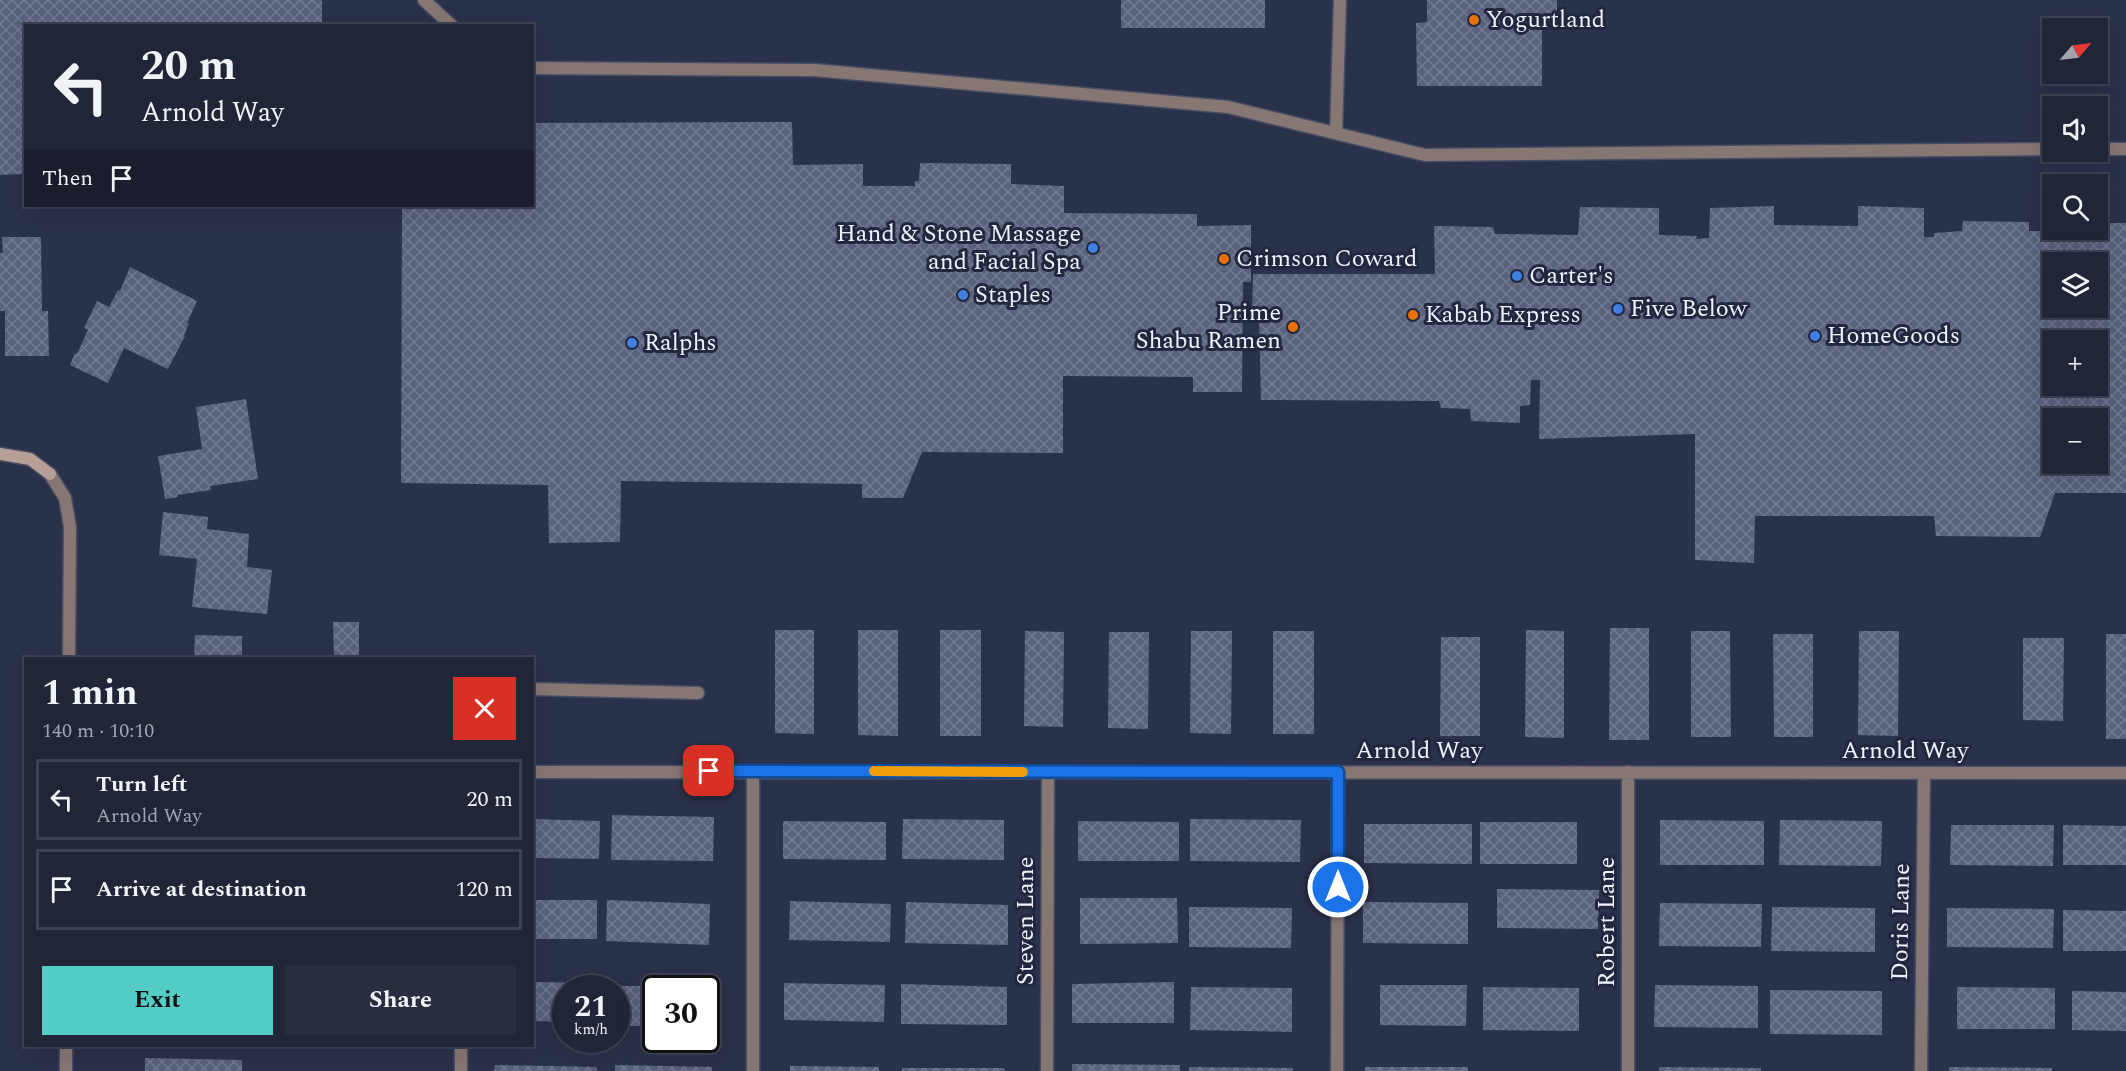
<!DOCTYPE html>
<html lang="en">
<head>
<meta charset="utf-8">
<style>
	:root { --surface:#202538; --page:#282d40; --text:#f1f3f6; --muted:#a2a5ae; --line:#3d4253; --accent:#54cdc7 }
	body { margin:0; font-family:Spectral,serif; background:var(--page); color:var(--text); height:100vh; display:flex; flex-direction:column; font-size:22px; white-space:nowrap }
	* { box-sizing:border-box; margin:0 }
	p { font-size:20px; color:var(--muted) }
	.icon { flex:none; width:33px; height:33px; fill:none; stroke:currentColor; stroke-width:2; stroke-linecap:round; stroke-linejoin:round }
	.map { position:relative; flex:1; overflow:hidden }
	.sheet { position:absolute; left:24px; top:657px; width:510px; height:390px; display:flex; flex-direction:column; background:var(--surface); border-radius:0px; box-shadow:0 6px 24px #0002,0 0 0 2px var(--line) }
	.sheet>* { flex:none }
	.top-card { position:absolute; left:24px; top:24px; width:510px; height:183px; border-radius:0px; box-shadow:0 6px 24px #0002,0 0 0 2px var(--line); background:#202538; color:var(--text); overflow:hidden }
	.needle { width:39px; rotate:62deg }
	.tools { position:absolute; left:2042px; top:18px; display:grid; gap:12px }
	.tools a { display:grid; place-items:center; width:66px; height:66px; border-radius:0px; background:var(--surface); box-shadow:0 6px 24px #0002,0 0 0 2px var(--line); font-size:30px }
	.speed { position:absolute; left:552px; top:975px; display:flex; gap:12px; font-size:30px; font-weight:700; text-align:center }
	.speed>* { display:grid; place-content:center; width:78px; height:78px; border-radius:50%; background:var(--surface); box-shadow:0 6px 24px #0002,0 0 0 2px var(--line); line-height:1 }
	.speed small { font-size:15px; font-weight:400 }
	.speed .limit { border:3px solid #111; border-radius:9px; background:#fff; color:#111 }
	.pin { position:absolute; display:grid; place-items:center; width:51px; height:51px; color:#fff; margin:-26px; border-radius:12px; box-shadow:0 3px 9px #0006 }
	.me { position:absolute; width:66px; margin:-33px; rotate:0deg; stroke-linejoin:round; filter:drop-shadow(0 0 4px #0008) }
	.turn { display:flex; align-items:center; gap:21px; height:126px; padding:0 18px; font-size:27px }
	.turn .icon { width:78px; height:78px; stroke-width:2.5 }
	.turn b { display:block; font-size:42px; line-height:51px }
	.then { display:flex; align-items:center; height:57px; padding:0 18px; background:#0003; gap:12px; font-size:22px }
	.round { display:grid; place-items:center; flex:none; width:63px; height:63px; border-radius:0px; background:var(--page) }
	.headline { display:flex; align-items:center; justify-content:space-between; height:102px; padding:0 18px }
	h1 { font-size:36px; font-weight:700; line-height:45px }
	.cta { display:flex; gap:12px; margin-top:auto; padding:12px 18px }
	.cta a { flex:1; height:69px; border-radius:0px; background:var(--accent); color:#111; font-size:24px; font-weight:700; line-height:69px; text-align:center }
	.cta a+a { background:var(--page); color:var(--text) }
	ul { padding:0; list-style:none }
	li { display:flex; align-items:center; gap:18px; height:81px; margin:0 12px 9px; padding:0 6px; border:3px solid var(--line); border-radius:0px }
	li div { flex:1 }
	li b { display:block; font-size:22px }
	li em { font-style:normal }
	.map>svg:first-child { display:block }
	.building { fill:url(#building-cross-hatch); fill-rule:evenodd }
	.lines { fill:none; stroke-linecap:round; stroke-linejoin:round }
	.lane-casing { stroke:#464c63; stroke-width:15 }
	.street-casing { stroke:#464c63; stroke-width:15 }
	.secondary-casing { stroke:#464c63; stroke-width:15 }
	.lane { stroke:#877773; stroke-width:12 }
	.street { stroke:#877773; stroke-width:12 }
	.secondary { stroke:#b79e97; stroke-width:12 }
	.route-casing { stroke:#114b97; stroke-width:15 }
	.route { stroke:#1a73e8; stroke-width:10 }
	.slow { stroke:#f59e0b; stroke-width:10 }
	.food-dot { fill:#e8710a; stroke:#21273f; stroke-width:2 }
	.shop-dot { fill:#3f7fe0; stroke:#21273f; stroke-width:2 }
	.labels { text-anchor:middle; dominant-baseline:central; stroke-width:6; stroke-linejoin:round; paint-order:stroke }
	.poi-label { font-size:24px; fill:#eff2fd; stroke:#21273f; text-anchor:start }
	.street-label { font-size:24px; fill:#eff2fd; stroke:#21273f }
</style>
</head>
<body>
<div class="map">
<svg width="2126" height="1071" viewBox="0 0 2126 1071">
	<defs>
		<pattern id="building-cross-hatch" width="8" height="8" patternUnits="userSpaceOnUse" patternTransform="scale(1.5)"><rect width="8" height="8" fill="#59617d"/><path d="M0 0l8 8M0 8l8-8" fill="none" stroke="#717890"/></pattern>
	</defs>
	<rect width="100%" height="100%" fill="#2a314a"/>
	<path class="building" d="M0,0H322V26H26V174L0,175Z
		M1121,0H1265V28H1121Z
		M1427,0H1557V20H1542V86H1417L1416,23L1427,22Z
		M792,122L793,165L863,164V186H915V181H919L920,163L1011,164V184L1064,186V213L1197,214V226L1251,225V282H1243L1242,392H1193V377L1063,376V453L922,452L903,498H862V484L621,481L620,542L549,543L548,485L401,483L402,206H532V123Z
		M1774,206V225L1858,226V206L1924,208V237H1934V233L1962,231L1963,221L2029,222V231L2078,232V230H2097V223H2126V493H2055L2040,537L1936,536L1934,516H1755L1754,563L1695,560V434L1539,439L1540,380H1531L1530,405L1520,406V423L1471,421L1470,409L1441,408L1439,401L1261,400L1259,321H1252L1253,274H1435L1434,226L1493,227L1495,234L1578,235L1580,207L1659,208V235L1697,236L1696,239L1709,238L1710,208ZM2052,262H2097V308H2052ZM2052,340H2097V386H2052ZM2052,418H2097V464H2052Z
		M2,237H41L42,311H48L49,356H5V311H0V253H3Z
		M130,267L197,301L187,323H189L184,335L185,336L168,369L124,348L108,383L70,365L75,353L77,354L88,330L84,328L97,301L109,307L118,290L120,291Z
		M246,399L258,479L210,486L211,490L177,495L178,497L165,499L158,456L202,449L196,407Z
		M163,512L208,517L207,529L249,534L247,567L272,570L267,614L192,607L197,559L159,555Z
		M333,622H359V658H334Z
		M1610,628H1649V740H1609Z
		M775,630H814V734L775,733Z
		M858,630H898V736L858,735Z
		M940,630H981V736H940Z
		M1526,630L1564,631V738L1525,737Z
		M1025,631L1064,632L1063,727L1024,726Z
		M1191,631H1232L1231,734L1190,733Z
		M1273,631H1314V734H1273Z
		M1691,631H1730L1731,737H1691Z
		M1859,631H1899L1898,736L1858,735Z
		M1109,632H1149L1148,729L1108,728Z
		M1773,634H1813V737H1774Z
		M2106,634H2126V739H2106Z
		M195,635L242,636V658H194Z
		M1441,637H1480V736H1440Z
		M2023,638H2064L2063,721L2023,720Z
		M612,815L714,817L713,861L611,860Z
		M532,819L600,821L599,859L532,858Z
		M903,819L1004,820V860L902,859Z
		M1190,819L1301,820L1300,862L1190,861Z
		M1660,820L1764,821V865H1660Z
		M1780,820L1882,821L1881,866L1779,865Z
		M783,821L886,822V860L783,859Z
		M1078,821L1179,822V861H1078Z
		M1480,822H1577V864H1480Z
		M1364,824H1472V864L1364,863Z
		M1951,825H2054L2053,866L1950,865Z
		M2063,825L2126,826V865H2063Z
		M1497,889L1599,890L1598,929L1497,928Z
		M1080,898H1177L1178,943L1080,944Z
		M532,900H597V939H532Z
		M607,900L710,904L709,945L606,941Z
		M790,901L891,904L890,942L789,940Z
		M906,902L1008,905V945L905,943Z
		M1363,902L1468,903V944L1363,943Z
		M1660,903L1762,904L1761,947L1659,946Z
		M1189,907L1292,908L1291,948L1189,947Z
		M1772,907L1875,908V952L1771,951Z
		M1947,908L2054,909L2053,948L1947,947Z
		M2063,910L2126,911V951H2063Z
		M532,982L597,983V988H566V1022L532,1021Z
		M1174,982V1023H1072V984Z
		M784,983L885,985L884,1022L784,1020Z
		M901,984L1007,987V1025L901,1024Z
		M1380,985H1467L1466,1026L1380,1025Z
		M1655,985L1758,986V1028L1654,1027Z
		M608,986H676V988H656V1026H616V988H608Z
		M1191,987L1292,988V1032L1190,1030Z
		M1483,987L1579,988V1031L1483,1030Z
		M1957,987L2055,988V1029H1957Z
		M1770,990L1882,991V1035L1770,1034Z
		M2072,991L2126,992V1031L2072,1030Z
		M145,1058L242,1060V1071H145Z
		M1072,1064L1180,1065V1071H1072Z
		M495,1065L597,1067V1071H494Z
		M615,1065L712,1067V1071H615Z
		M790,1066L879,1067V1071H790Z
		M1189,1067L1293,1068V1071H1189Z
		M1365,1067H1468V1071H1365Z
		M1659,1067L1761,1068V1071H1659Z
		M1949,1067L2052,1068V1071H1949Z
		M902,1068H1004L1005,1071H902Z"/>
	<g class="lines">
		<g class="lane-casing">
			<path id="lane" d="M424,0L452,26
				M532,68L814,70L1228,107L1425,155L2052,149
				M1336,133L1340,0
				M2097,149H2126
				M532,689L698,693"/>
		</g>
		<g class="street-casing">
			<path id="street" d="M50,474L65,498L70,527L69,658
				M753,771V1071
				M532,772L2126,773
				M1628,772V1071
				M66,1071V1046
				M461,1071V1046
				M1047,1071L1048,772
				M1337,1071L1338,772
				M1921,1071L1924,773"/>
		</g>
		<g class="secondary-casing">
			<path id="secondary" d="M0,454L30,459L50,474"/>
		</g>
		<use href="#lane" class="lane"/>
		<use href="#street" class="street"/>
		<use href="#secondary" class="secondary"/>
	</g>
	<g class="lines">
		<g class="route-casing">
			<path id="route" d="M709,771L1338,772V887"/>
		</g>
		<use href="#route" class="route"/>
		<path class="slow" d="M874,771L1023,772"/>
	</g>
	<g class="food-dot">
		<circle cx="1474" cy="20" r="6"/>
		<circle cx="1224" cy="259" r="6"/>
		<circle cx="1413" cy="315" r="6"/>
		<circle cx="1293" cy="327" r="6"/>
	</g>
	<g class="shop-dot">
		<circle cx="1093" cy="248" r="6"/>
		<circle cx="1517" cy="276" r="6"/>
		<circle cx="963" cy="295" r="6"/>
		<circle cx="1618" cy="309" r="6"/>
		<circle cx="1815" cy="336" r="6"/>
		<circle cx="632" cy="343" r="6"/>
	</g>
	<g class="labels">
		<g class="poi-label">
			<text x="1486" y="20">Yogurtland</text>
			<text x="1081" y="234" text-anchor="end">Hand &amp; Stone Massage<tspan x="1081" dy="28">and Facial Spa</tspan></text>
			<text x="1236" y="259">Crimson Coward</text>
			<text x="1529" y="276">Carter's</text>
			<text x="975" y="295">Staples</text>
			<text x="1630" y="309">Five Below</text>
			<text x="1281" y="313" text-anchor="end">Prime<tspan x="1281" dy="28">Shabu Ramen</tspan></text>
			<text x="1425" y="315">Kabab Express</text>
			<text x="1827" y="336">HomeGoods</text>
			<text x="644" y="343">Ralphs</text>
		</g>
		<g class="street-label">
			<text x="1419" y="751">Arnold Way</text>
			<text x="1905" y="751">Arnold Way</text>
			<text transform="translate(1026 921) rotate(-90)">Steven Lane</text>
			<text transform="translate(1607 922) rotate(-90)">Robert Lane</text>
			<text transform="translate(1901 922) rotate(-89)">Doris Lane</text>
		</g>
	</g>
</svg>
<div class="tools">
<a><svg class="needle" viewBox="-14 -14 28 28"><path d="M0-13l5 13h-10z" fill="#e53935"/><path d="M0 13l5-13h-10z" fill="#a2a5ae"/></svg></a>
<a><svg class="icon" aria-label="sound" viewBox="0 0 24 24"><path d="M4 9h4l5-4v14l-5-4H4zM17 9q2 3 0 6"/></svg></a>
<a><svg class="icon" aria-label="search" viewBox="0 0 24 24"><circle cx="10" cy="10" r="6"/><path d="M15 15l6 6"/></svg></a>
<a><svg class="icon" aria-label="layers" viewBox="0 0 24 24"><path d="M12 4l9 5-9 5-9-5zM3 14l9 5 9-5"/></svg></a>
<a>+</a>
<a>−</a>
</div>
<div class="speed"><div>21<small>km/h</small></div><div class="limit">30</div></div>
<div class="pin" style="left:709px;top:771px;background:#d93025"><svg class="icon" aria-label="arrive" viewBox="0 0 24 24"><path d="M6 21V4h12l-3 4 3 4H6"/></svg></div>
<svg class="me" style="left:1338px;top:887px" viewBox="-20 -20 40 40"><circle r="17" fill="#1a73e8" stroke="#fff" stroke-width="3"/><path d="M0-11L8 9 0 5-8 9z" fill="#fff"/></svg>
<div class="top-card">
<div class="turn"><svg class="icon" aria-label="left" viewBox="0 0 24 24"><path d="M17 20v-9H6M10 6l-5 5 5 5"/></svg><div><b>20 m</b>Arnold Way</div></div>
<div class="then">Then<svg class="icon" aria-label="arrive" viewBox="0 0 24 24"><path d="M6 21V4h12l-3 4 3 4H6"/></svg></div>
</div>
<section class="sheet">
<div class="headline"><div><h1>1 min</h1><p>140 m · 10:10</p></div><a class="round" style="background:#d93025;color:#fff"><svg class="icon" aria-label="close" viewBox="0 0 24 24"><path d="M6 6l12 12M18 6L6 18"/></svg></a></div>
<ul>
<li><svg class="icon" aria-label="left" viewBox="0 0 24 24"><path d="M17 20v-9H6M10 6l-5 5 5 5"/></svg><div><b>Turn left</b><p>Arnold Way</p></div><em>20 m</em></li>
<li><svg class="icon" aria-label="arrive" viewBox="0 0 24 24"><path d="M6 21V4h12l-3 4 3 4H6"/></svg><div><b>Arrive at destination</b></div><em>120 m</em></li>
</ul>
<div class="cta"><a>Exit</a><a>Share</a></div>
</section>
</div>
</body>
</html>
